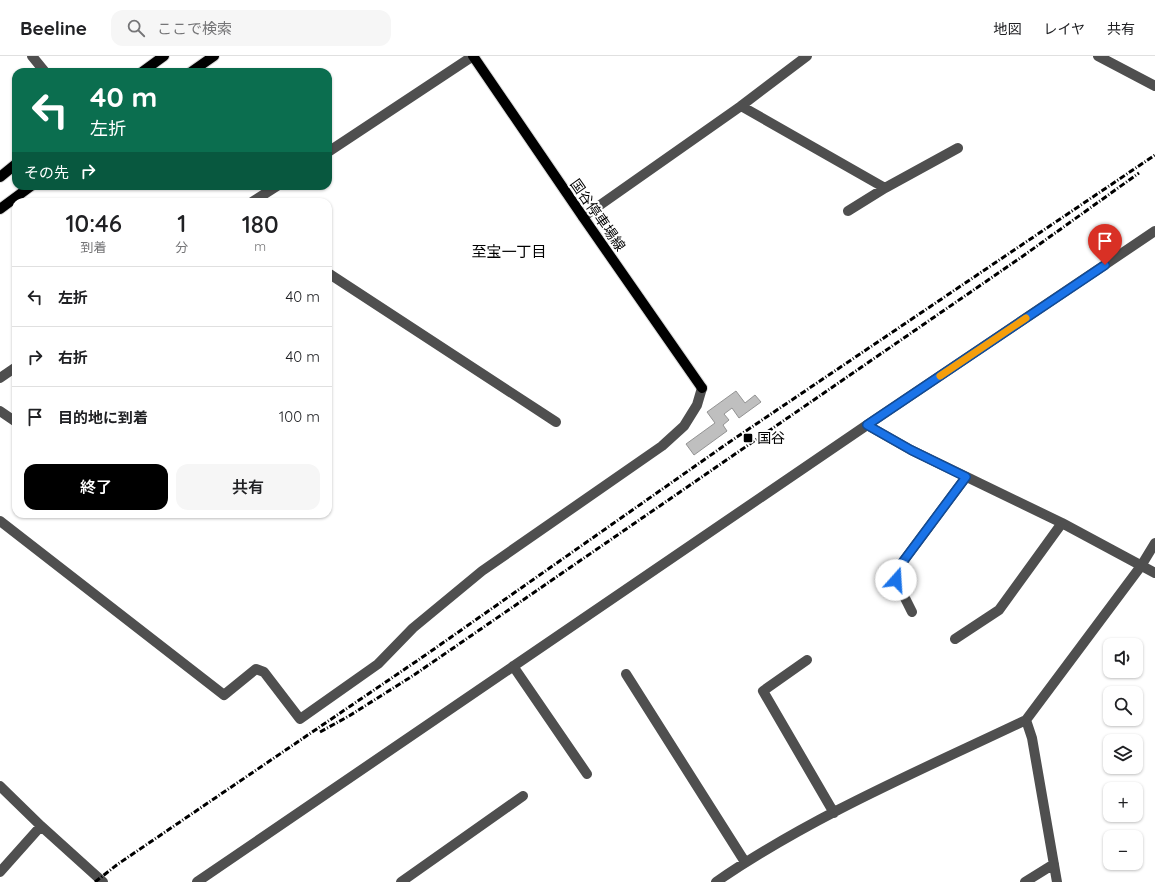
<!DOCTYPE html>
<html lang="ja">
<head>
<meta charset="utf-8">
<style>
	:root { --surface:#fff; --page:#f6f6f6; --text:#202124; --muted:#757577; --line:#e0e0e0; --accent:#000 }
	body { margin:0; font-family:Quicksand,"Noto Sans JP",sans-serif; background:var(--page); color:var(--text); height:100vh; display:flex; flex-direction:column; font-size:15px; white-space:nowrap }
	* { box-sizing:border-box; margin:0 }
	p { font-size:13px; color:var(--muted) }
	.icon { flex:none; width:22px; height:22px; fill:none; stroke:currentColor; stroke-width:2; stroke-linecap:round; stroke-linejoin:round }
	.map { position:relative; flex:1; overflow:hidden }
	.drawer { position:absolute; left:12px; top:142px; width:320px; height:320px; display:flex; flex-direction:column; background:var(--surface); border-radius:12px; box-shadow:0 1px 3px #0004 }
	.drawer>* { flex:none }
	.top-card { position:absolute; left:12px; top:12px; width:320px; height:122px; border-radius:12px; box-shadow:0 1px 3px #0004; background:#0b6e4f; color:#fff; overflow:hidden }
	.tools { position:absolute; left:1103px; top:582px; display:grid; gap:8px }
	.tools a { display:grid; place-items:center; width:40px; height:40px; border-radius:8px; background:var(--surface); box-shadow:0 1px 3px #0004; font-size:20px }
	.pin { position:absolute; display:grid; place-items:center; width:34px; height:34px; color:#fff; margin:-41px -17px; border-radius:50% 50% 50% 0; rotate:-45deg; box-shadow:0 0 4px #0007 }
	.pin .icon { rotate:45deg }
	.me { position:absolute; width:44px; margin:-22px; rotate:19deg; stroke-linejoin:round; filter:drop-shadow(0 0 3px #0008) }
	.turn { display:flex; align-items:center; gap:14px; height:84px; padding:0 12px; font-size:18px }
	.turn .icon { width:52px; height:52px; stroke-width:2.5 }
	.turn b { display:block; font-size:28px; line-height:34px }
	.then { display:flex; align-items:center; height:38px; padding:0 12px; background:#0003; gap:8px; font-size:15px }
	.eta { display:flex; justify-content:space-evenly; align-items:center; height:68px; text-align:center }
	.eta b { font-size:24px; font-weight:600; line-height:28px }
	.action { display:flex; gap:8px; margin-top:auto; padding:8px 12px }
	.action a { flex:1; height:46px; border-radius:12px; background:var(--accent); color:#fff; font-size:16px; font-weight:600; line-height:46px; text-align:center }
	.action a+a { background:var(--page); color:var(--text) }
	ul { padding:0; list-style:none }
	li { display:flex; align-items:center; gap:12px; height:60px; padding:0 12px; border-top:1px solid var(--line) }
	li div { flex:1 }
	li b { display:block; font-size:15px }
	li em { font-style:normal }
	header { display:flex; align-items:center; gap:24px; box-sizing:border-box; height:56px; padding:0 20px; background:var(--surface); border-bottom:1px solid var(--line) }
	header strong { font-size:19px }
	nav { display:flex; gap:22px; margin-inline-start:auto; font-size:14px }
	.search { width:280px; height:36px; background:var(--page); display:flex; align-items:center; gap:10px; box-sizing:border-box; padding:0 14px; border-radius:12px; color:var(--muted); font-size:15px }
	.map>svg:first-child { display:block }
	.building { fill:#bfbfbf; stroke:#939393 }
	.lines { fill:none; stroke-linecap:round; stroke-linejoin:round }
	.major-casing { stroke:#dbdbdb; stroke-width:12 }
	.minor { stroke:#4f4f4f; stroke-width:10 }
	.major { stroke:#000; stroke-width:10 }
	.rail { stroke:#000; stroke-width:3; stroke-dasharray:6 2 1 2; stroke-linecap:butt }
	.route-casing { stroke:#114b97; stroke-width:10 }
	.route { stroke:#1a73e8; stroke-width:7 }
	.slow { stroke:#f59e0b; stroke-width:7 }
	.poi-dot { fill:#000; stroke:#fff; stroke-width:1.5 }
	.labels { text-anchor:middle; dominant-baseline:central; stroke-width:4; stroke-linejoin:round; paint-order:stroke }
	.street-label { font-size:14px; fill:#000; stroke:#fff }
	.poi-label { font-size:14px; fill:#000; stroke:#fff; text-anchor:start }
	.neighbourhood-label { font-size:15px; fill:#000; stroke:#fff }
</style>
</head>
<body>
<header>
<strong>Beeline</strong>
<div class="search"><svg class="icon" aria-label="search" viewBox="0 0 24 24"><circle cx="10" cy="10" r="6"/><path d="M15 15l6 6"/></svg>ここで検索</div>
<nav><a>地図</a><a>レイヤ</a><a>共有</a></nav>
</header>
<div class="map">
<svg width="1155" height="826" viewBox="0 0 1155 826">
	<rect width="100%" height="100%" fill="#fff"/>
	<path class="building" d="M736,335L745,347L755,339L761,346L739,362L732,352L724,358L729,364L723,369L727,375L694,399L686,388L715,367L707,356Z"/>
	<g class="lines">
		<g class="major-casing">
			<path id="major" d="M473,0L583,161L702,332
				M142,16L164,0
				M191,16L214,0
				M0,121L16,108
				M0,153L31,130"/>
		</g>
		<path class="minor" d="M32,0L45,16
			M1098,0L1155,30
			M741,50L885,132
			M328,96L473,0
			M252,146L277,130
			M848,155L885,132L958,92
			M583,161L741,50L807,0
			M328,217L556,366
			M0,322L16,311
			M0,355L16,366
			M867,369L1155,175
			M0,465L224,639L256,613L264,616L300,663L378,608L413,572L482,515L662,390L684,370L697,349L702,332
			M912,556L896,524L899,511L966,421
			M955,583L999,554L1062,467
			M807,604L763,635L834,757
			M513,610L587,718
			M626,618L745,806
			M0,730L41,770L103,826
			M0,816L41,770
			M197,826L867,369L911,394L1062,467L1155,517
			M401,826L523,740
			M716,826C812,760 921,714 1026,664
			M1025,826L1054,808
			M1057,826L1032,682L1026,664L1141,510L1155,487"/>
		<use href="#major" class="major"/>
		<path class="rail" d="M320,676L349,660L414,619L1023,200L1139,117
			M95,826L118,808L427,598L728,387L1155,99"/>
	</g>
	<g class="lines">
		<g class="route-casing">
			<path id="route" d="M896,524L899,511L966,421L911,394L867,369L1105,209"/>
		</g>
		<use href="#route" class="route"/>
		<path class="slow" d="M940,320L1026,262"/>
	</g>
	<rect class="poi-dot" x="743" y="377" width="10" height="10" rx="2"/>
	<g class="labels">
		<g class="street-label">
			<text transform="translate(598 159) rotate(55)">国谷停車場線</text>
		</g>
		<g class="poi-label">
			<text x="757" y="382">国谷</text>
		</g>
		<g class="neighbourhood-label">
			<text x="509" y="195">至宝一丁目</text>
		</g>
	</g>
</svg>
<div class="tools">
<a><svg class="icon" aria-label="sound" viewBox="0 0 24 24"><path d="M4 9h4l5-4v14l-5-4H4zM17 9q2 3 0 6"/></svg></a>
<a><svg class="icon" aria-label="search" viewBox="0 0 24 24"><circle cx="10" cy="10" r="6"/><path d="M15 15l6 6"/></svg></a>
<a><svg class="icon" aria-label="layers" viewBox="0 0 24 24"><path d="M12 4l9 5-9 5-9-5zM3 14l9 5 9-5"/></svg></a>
<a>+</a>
<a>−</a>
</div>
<div class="pin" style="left:1105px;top:209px;background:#d93025"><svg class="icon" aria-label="arrive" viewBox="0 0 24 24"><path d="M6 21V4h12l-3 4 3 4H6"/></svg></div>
<svg class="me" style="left:896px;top:524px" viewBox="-20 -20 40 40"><circle r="19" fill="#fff"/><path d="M0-13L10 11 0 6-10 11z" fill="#1a73e8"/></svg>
<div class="top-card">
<div class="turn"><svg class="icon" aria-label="left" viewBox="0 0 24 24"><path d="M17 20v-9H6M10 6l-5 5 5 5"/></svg><div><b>40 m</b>左折</div></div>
<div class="then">その先<svg class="icon" aria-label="right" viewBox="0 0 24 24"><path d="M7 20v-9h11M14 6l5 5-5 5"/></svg></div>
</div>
<section class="drawer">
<div class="eta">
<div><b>10:46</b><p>到着</p></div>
<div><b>1</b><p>分</p></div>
<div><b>180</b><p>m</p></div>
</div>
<ul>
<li><svg class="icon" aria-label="left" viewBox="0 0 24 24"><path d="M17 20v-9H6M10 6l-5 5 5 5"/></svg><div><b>左折</b></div><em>40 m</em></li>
<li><svg class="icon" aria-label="right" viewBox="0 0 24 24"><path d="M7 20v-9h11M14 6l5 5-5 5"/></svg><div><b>右折</b></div><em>40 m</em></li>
<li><svg class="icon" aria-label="arrive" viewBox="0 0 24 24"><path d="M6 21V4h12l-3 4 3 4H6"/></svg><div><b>目的地に到着</b></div><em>100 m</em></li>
</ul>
<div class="action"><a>終了</a><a>共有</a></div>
</section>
</div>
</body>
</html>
